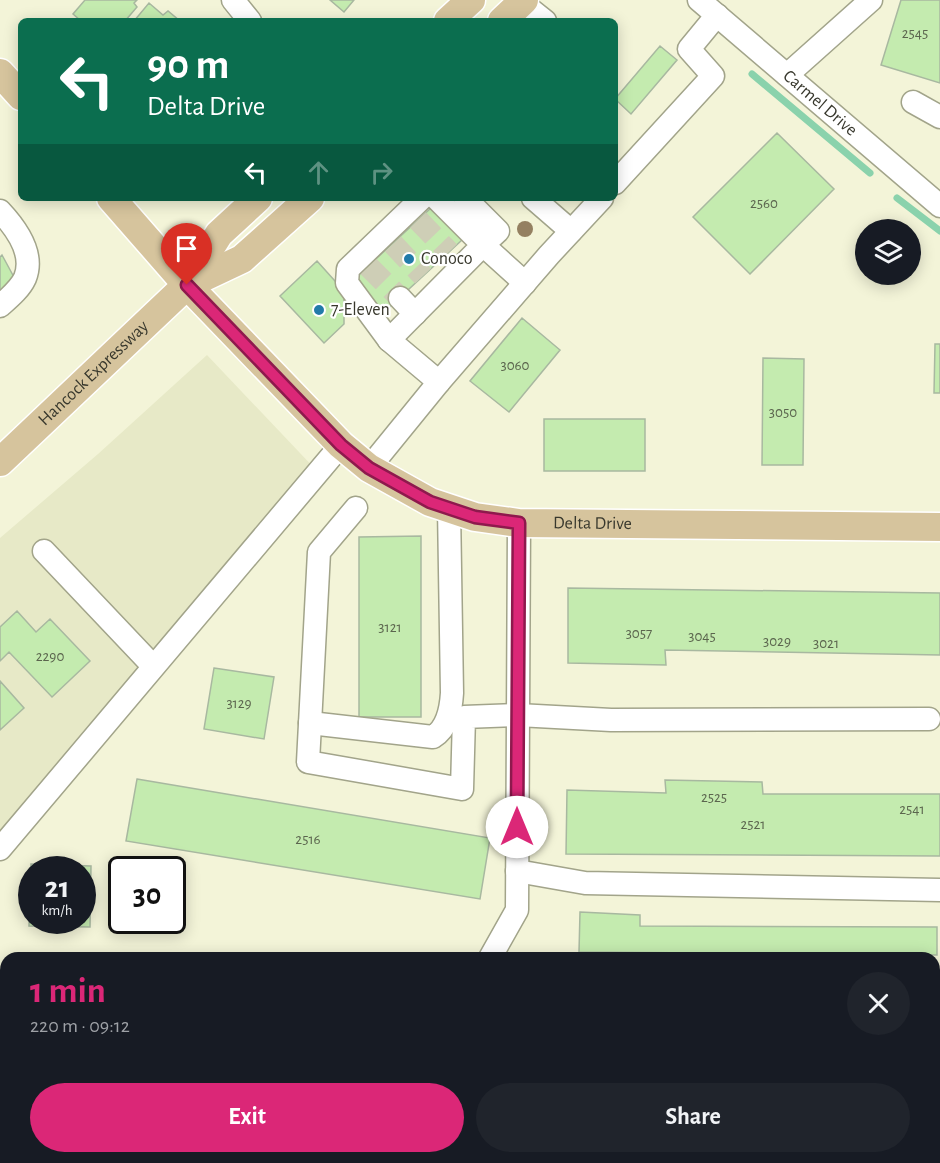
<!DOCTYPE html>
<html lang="en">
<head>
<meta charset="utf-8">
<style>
	:root { --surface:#171b24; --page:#20242c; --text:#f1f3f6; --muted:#9ea1a6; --accent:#db2777 }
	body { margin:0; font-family:"Alegreya Sans",sans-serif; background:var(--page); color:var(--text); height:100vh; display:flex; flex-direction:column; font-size:22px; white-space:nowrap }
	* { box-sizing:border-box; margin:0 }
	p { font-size:20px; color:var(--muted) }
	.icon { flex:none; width:33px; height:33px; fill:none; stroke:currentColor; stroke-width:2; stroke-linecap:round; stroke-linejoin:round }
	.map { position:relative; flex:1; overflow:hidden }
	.sheet { position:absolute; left:0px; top:952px; width:940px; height:212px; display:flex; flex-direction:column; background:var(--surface); border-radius:18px 18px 0 0; box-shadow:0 3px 15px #0003 }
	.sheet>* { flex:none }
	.hud { position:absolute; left:18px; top:18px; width:600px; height:183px; border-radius:9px; box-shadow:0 3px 15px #0003; background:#0b6e4f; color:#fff; overflow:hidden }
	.fabs { position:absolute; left:855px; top:219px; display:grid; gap:12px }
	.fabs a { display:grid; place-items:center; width:66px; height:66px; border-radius:50%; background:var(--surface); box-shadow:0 3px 15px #0003; font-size:30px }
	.speed { position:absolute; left:18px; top:856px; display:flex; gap:12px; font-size:30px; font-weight:700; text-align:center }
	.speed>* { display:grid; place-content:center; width:78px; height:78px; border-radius:50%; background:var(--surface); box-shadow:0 3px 15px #0003; line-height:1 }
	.speed small { font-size:15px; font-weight:400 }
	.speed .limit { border:3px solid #111; border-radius:9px; background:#fff; color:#111 }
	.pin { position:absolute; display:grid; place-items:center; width:51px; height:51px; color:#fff; margin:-62px -26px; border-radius:50% 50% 50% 0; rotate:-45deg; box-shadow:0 0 6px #0007 }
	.pin .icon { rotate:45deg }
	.me { position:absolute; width:66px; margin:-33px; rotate:0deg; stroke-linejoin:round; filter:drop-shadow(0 0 4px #0008) }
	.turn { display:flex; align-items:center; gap:21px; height:126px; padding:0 30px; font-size:27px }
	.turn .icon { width:78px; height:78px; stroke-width:2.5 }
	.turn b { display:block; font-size:42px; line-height:51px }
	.lanes { display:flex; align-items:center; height:57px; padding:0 30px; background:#0003; justify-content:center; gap:30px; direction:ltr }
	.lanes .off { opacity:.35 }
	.round { display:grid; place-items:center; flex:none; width:63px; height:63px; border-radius:32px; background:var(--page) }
	.overview { display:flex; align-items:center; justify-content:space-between; height:102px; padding:0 30px }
	h1 { font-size:36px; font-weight:700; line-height:45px; color:var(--accent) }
	.cta { display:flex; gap:12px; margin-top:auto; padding:12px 30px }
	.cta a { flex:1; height:69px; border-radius:36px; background:var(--accent); color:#fff; font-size:24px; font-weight:700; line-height:69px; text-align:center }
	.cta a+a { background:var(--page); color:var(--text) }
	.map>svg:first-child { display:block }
	.built { fill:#e7e9c7 }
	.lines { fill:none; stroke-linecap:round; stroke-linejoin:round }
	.stream { stroke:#8ad2ac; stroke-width:7 }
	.building { fill:#c4ebaf; stroke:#a8b8a0; stroke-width:1.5; fill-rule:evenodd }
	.minor-tunnel { stroke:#ceceb6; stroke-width:22; stroke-dasharray:22 11; stroke-linecap:butt }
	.minor-casing { stroke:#a2a48a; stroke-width:25 }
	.major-casing { stroke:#fff; stroke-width:31 }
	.minor { stroke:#fff; stroke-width:22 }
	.major { stroke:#d6c49d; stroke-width:28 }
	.tree { fill:#948061 }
	.route-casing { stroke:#8e194d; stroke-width:15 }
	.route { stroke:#db2777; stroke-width:10 }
	.poi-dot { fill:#227ba9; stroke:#fff; stroke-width:2 }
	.labels { text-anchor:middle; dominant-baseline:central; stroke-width:4.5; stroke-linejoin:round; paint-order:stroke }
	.number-label { font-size:15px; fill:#5b654e }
	.street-label { font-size:18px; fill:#38382d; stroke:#fff }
	.poi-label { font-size:18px; fill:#38382d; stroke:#fff; text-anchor:start }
</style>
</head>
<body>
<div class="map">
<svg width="940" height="1163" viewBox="0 0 940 1163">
	<rect width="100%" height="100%" fill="#f3f4d8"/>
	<path class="built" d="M207,355L318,472L0,849V538L98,454Z"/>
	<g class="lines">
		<path class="stream" d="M752,74L870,173
			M897,198L940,231"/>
	</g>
	<path class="building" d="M85,0H137L134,3L137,7L125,21H81L73,14Z
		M330,0H354L344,12Z
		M901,0H940V83L881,65Z
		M149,3L163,15L168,11L180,21H134Z
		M660,46L677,60L631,114L615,99Z
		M777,133L834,189L750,274L693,217Z
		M432,207L462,240L382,314L352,281Z
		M2,255L15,279L0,292V257Z
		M317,261L344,291V324L324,343L280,296Z
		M522,318L560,350L509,412L470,381Z
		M935,344H940V393H934Z
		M763,358L804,359L803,465H762Z
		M544,419H645V471H544Z
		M421,536V717H359V537Z
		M568,588L940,593V655L665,650L666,665L568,663Z
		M17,611L36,632L50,619L90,661L52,697L9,652L0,661V627Z
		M214,668L274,677L264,739L204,729Z
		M0,681L24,708L0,730Z
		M137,779L490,838L480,899L126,841Z
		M665,780L762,782L763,794H940V856L566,854L567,790L666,793Z
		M31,864L91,866L90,927L29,926ZM32,870H82V921H32Z
		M580,912L640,915V926L937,927V955L579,952Z
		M186,955L383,958H185Z
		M934,1069H940V1163H897V1158H934Z
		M508,1158H745L696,1163H509Z"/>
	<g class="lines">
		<path class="minor-tunnel" d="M418,220L449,252
			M393,244L423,276
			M368,266L400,298"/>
		<g class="minor-casing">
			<g id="minor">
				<path d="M233,0L250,21"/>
				<path id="s1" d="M699,0L940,206"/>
				<path d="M521,2L545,21"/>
				<path d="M787,75L871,0"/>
				<path d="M913,102L940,117"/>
				<path d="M615,183L713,76L689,49L717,15"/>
				<path d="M465,198L498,231L483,245L525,283"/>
				<path d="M533,198L571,231"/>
				<path d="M0,211C16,228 35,253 25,278C20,289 9,298 0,306"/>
				<path d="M400,298L415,314"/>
				<path d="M389,340L347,283L348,269L422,198"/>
				<path d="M439,382L549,255L602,198"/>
				<path d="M369,468L439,382L389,340L483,245L436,198"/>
				<path d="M356,508L319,552L308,762L462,789L464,717L518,715L611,720L929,719"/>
				<path d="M44,551L153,666"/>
				<path d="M310,723L433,737C448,728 451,709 452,693L449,508"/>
				<path d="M0,849L341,445"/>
				<path d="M517,871L585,883L940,890"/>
				<path d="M490,958L517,910L519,523"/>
				<path d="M498,1163V1158"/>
				<path d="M795,1163L847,1158"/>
			</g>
		</g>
		<g class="major-casing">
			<g id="major">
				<path d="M448,21L471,0"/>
				<path d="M502,21L524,0"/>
				<path d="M0,73L21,96"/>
				<path id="s2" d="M111,198L187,285L341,445L369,468L430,502L475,517L519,523L940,527"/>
				<path d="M187,285L242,259L310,198"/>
				<path id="s3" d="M0,462L187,285L219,234L258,198"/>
			</g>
		</g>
		<use href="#minor" class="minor"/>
		<use href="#major" class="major"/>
	</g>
	<circle class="tree" cx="525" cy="229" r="8"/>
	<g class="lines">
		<g class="route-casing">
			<path id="route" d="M187,285L341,445L369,468L430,502L475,517L519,523L517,827"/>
		</g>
		<use href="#route" class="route"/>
	</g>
	<g class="poi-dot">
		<circle cx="409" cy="259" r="6"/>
		<circle cx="319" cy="310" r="6"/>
	</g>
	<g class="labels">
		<g class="number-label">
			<text x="915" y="33">2545</text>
			<text x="764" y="203">2560</text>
			<text x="515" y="365">3060</text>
			<text x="783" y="412">3050</text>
			<text x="390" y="627">3121</text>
			<text x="639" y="633">3057</text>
			<text x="702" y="636">3045</text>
			<text x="777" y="641">3029</text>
			<text x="826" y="643">3021</text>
			<text x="50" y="656">2290</text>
			<text x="239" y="703">3129</text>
			<text x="714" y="797">2525</text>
			<text x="912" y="809">2541</text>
			<text x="753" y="824">2521</text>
			<text x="308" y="839">2516</text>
		</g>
		<g class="street-label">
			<text stroke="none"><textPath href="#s1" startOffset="159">Carmel Drive</textPath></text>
			<text stroke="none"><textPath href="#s3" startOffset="129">Hancock Expressway</textPath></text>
			<text stroke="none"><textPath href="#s2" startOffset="609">Delta Drive</textPath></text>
		</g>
		<g class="poi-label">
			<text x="421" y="259">Conoco</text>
			<text x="331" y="310">7-Eleven</text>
		</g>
	</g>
</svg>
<div class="fabs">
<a><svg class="icon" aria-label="layers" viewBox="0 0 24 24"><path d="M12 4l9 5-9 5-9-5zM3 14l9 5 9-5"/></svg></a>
</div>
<div class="speed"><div>21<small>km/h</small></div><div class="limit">30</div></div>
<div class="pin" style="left:187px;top:285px;background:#d93025"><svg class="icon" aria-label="arrive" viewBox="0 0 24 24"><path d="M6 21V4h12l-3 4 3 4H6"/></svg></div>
<svg class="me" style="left:517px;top:827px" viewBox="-20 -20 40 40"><circle r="19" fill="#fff"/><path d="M0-13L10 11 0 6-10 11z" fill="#db2777"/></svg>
<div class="hud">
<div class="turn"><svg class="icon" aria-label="left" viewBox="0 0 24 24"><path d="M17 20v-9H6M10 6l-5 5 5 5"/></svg><div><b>90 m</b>Delta Drive</div></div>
<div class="lanes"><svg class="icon" aria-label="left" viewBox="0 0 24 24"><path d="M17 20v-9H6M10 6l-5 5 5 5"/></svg><svg class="icon off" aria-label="ahead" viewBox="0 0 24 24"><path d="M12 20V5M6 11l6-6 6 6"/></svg><svg class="icon off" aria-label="right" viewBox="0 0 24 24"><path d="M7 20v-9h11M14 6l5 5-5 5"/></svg></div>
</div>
<section class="sheet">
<div class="overview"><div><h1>1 min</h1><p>220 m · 09:12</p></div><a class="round"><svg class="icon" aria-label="close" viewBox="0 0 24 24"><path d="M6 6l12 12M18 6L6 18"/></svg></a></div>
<div class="cta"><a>Exit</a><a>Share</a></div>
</section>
</div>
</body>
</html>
